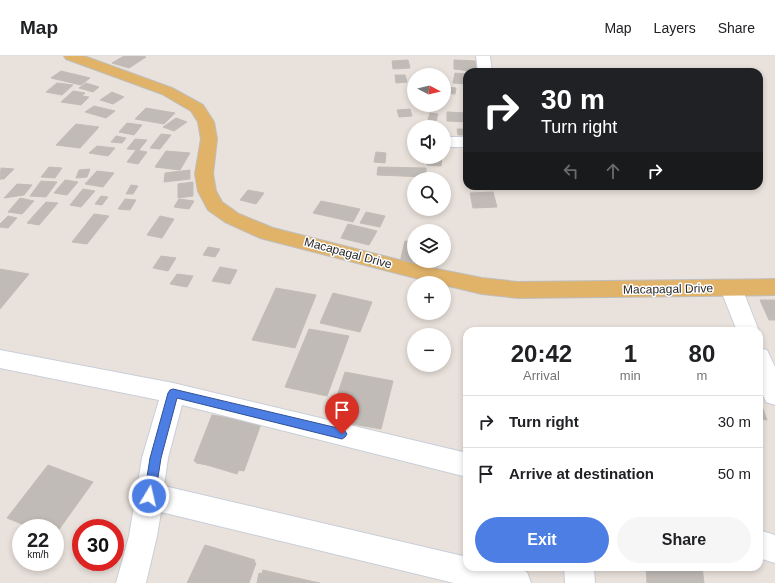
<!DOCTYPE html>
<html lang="en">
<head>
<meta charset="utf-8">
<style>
	:root { --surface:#fff; --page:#f6f6f6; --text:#202124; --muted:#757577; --line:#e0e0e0; --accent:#4c7ee4 }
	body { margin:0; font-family:Arial,sans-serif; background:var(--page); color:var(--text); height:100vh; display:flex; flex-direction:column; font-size:15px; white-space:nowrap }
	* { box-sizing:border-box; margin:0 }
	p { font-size:13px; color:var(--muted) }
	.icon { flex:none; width:22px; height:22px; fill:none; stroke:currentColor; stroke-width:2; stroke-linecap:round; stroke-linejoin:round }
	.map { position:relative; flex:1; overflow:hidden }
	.drawer { position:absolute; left:463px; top:271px; width:300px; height:244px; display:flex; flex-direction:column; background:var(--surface); border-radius:12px; box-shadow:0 2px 6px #0003 }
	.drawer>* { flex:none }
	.hud { position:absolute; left:463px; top:12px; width:300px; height:122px; border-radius:12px; box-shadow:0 2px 6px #0003; background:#202124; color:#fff; overflow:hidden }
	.needle { width:26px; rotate:97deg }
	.fabs { position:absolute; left:407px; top:12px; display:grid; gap:8px }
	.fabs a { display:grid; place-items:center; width:44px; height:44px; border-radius:50%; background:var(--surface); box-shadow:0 2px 6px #0003; font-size:20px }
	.speed { position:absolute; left:12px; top:463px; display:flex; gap:8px; font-size:20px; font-weight:700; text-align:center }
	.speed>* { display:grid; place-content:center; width:52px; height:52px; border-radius:50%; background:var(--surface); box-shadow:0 2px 6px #0003; line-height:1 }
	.speed small { font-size:10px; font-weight:400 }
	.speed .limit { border:6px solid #d22; background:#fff; color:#111 }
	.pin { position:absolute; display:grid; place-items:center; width:34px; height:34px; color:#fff; margin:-41px -17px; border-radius:50% 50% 50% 0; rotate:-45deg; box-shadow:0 0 4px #0007 }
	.pin .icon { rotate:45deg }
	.me { position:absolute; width:44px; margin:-22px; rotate:9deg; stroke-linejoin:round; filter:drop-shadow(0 0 3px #0008) }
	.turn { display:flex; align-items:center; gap:14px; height:84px; padding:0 12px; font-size:18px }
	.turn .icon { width:52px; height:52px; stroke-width:2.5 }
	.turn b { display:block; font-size:28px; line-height:34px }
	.lanes { display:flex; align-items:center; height:38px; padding:0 12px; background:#0003; justify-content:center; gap:20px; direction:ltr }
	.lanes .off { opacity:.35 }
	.eta { display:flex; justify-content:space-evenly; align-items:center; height:68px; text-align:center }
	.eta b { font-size:24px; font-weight:800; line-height:28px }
	.primary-button { display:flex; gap:8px; margin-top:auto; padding:8px 12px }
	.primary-button a { flex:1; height:46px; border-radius:24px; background:var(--accent); color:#fff; font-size:16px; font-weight:800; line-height:46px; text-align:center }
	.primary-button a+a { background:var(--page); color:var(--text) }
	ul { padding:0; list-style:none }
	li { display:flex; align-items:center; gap:12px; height:52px; padding:0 12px; border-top:1px solid var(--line) }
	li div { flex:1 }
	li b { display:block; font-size:15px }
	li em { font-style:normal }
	header { display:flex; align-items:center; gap:24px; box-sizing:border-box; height:56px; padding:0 20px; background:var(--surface); border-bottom:1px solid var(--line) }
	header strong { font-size:19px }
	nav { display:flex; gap:22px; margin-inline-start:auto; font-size:14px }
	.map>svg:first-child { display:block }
	.building { fill:#c1bbb7; stroke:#c3bcb5 }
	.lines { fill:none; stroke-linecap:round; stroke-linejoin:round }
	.minor-casing { stroke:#c9ced8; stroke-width:2 }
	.major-casing { stroke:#bebebe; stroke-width:2 }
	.minor { fill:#fff; fill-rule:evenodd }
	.major { fill:#e0b369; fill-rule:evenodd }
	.route { fill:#4c7ee4; stroke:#315294 }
	.labels { text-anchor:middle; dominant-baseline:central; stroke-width:3; stroke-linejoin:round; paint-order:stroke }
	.street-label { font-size:12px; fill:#282828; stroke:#fff }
</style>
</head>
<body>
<header>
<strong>Map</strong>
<nav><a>Map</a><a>Layers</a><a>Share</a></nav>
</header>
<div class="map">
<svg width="775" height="527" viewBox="0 0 775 527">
	<rect width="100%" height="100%" fill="#e9e1db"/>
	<path class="building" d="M124,0H141L146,1L129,12L112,7Z
		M408,4L410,12L393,13L392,5Z
		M454,4L477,5V16L454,13Z
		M61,15L90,22L81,29L51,22Z
		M455,17L467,18V28L453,27Z
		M395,19H405L407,26L396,27Z
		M57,27L73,29L62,39L46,36Z
		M86,27L99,31L93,36L79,32Z
		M445,31L456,32L455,38L444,37Z
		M73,35L85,37L82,40L89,41L81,49L61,46Z
		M112,36L124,41L113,48L100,44Z
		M94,50L115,55L106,62L85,56Z
		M146,52L175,57L164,68L135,63Z
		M410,53L412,60L399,61L397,54Z
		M447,56L467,57V66L447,65Z
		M430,57L438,58L436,65L428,64Z
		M176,62L187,66L174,75L163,71Z
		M127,67L142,69L134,79L119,76Z
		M76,68L99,71L80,92L56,89Z
		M457,73H467V79H458Z
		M161,78L171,79L160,93L150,92Z
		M116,80L126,82L122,87L111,86Z
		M135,83L147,84L139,94L127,93Z
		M97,90L115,92L108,100L89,97Z
		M136,94L147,96L138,108L127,106Z
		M166,95L190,97L180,114L155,111Z
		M376,96L386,97L385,107L374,106Z
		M428,101H442L441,110L427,109Z
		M49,111L62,112L55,122L41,121Z
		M378,111L426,112V121L377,119Z
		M1,112L14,113L4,123H0Z
		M90,113L87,121L76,122L79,114Z
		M190,114V123L164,126L165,117Z
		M97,115L114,117L103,131L85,128Z
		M65,124L78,126L67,139L54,137Z
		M41,125L57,126L46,141L30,140Z
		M193,126V140L178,142V128Z
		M17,128L32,129L24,139L4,142Z
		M131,129L138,130L133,138H126Z
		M83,133L95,135L81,151L70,149Z
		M248,134L264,137L256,148L240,144Z
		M493,136L497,151L473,152L470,137Z
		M101,140L108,141L102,149L95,148Z
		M20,142L34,145L22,158L8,156Z
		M125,143L136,144L130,154L118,153Z
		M179,143L194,145L189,153L174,151Z
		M321,145L360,153L353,166L313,157Z
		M46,146L58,147L39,169L27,167Z
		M366,156L385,160L380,171L360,167Z
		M94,158L109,160L87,188L72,186Z
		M8,160L17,162L8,172L0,171V168Z
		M160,160L174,163L162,182L147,179Z
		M348,168L377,175L369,189L341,182Z
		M405,185L414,186V205H440L438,211L400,206Z
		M208,191L220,193L215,201L203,199Z
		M161,200L176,202L168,215L153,212Z
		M220,211L237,214L230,228L212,225Z
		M0,213L29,218L0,253Z
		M177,218L193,220L187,231L170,228Z
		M276,232L316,239L295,292L252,284Z
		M333,237L372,246L360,276L320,267Z
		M760,244H775V264H769Z
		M309,273L349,280L327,340L285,331Z
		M345,316L393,325L381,373L329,364Z
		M759,342L767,364L759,363Z
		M212,359L259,367L237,418L194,405Z
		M215,361L261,368L244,415L196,407Z
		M48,409L93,426L55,479V472H32L7,462Z
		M205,489L255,504L246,527H187Z
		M211,491L256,507L249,527H193Z
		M646,511H702L704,527H647Z
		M263,514L319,527H259Z
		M259,517L320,527H257Z"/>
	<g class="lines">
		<g class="minor-casing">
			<path id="minor" d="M476,0H490L492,16H478Z
				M444,81H467V91H444Z
				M731,224L738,227L742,232L759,275H737L720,232L724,227Z
				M759,292L767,294L775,311V349L766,346L759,330Z
				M0,294L173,327L467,397V421L182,349L168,402L164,430L467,501V511H512L527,516L531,527H454L161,456L157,480L146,527H116L129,480L142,402L159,344L0,312Z
				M759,474L775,479V507L759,502Z
				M564,511H594L595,527H565Z"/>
		</g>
		<g class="major-casing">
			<path id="major" d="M64,0H84L172,32L203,49L214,66L217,83L213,118L216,135L222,146L239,158L273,172L427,211L482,222L518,226L775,223V239L518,242L482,238L444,229V227L427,225L260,182L225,166L208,154L198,135L195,118L201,83L198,66L191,55L162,38L66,3Z"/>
		</g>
		<use href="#minor" class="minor"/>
		<use href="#major" class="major"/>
	</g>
	<path class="route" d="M173,333L342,373L345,375L347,378L345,381L342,383L177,342L161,402L155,440L153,444L149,446L145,444L144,440L150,402L168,337L170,334Z"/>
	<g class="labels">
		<g class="street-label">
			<text transform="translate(348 197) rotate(15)">Macapagal Drive</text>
			<text transform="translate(668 233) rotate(-1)">Macapagal Drive</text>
		</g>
	</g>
</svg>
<div class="fabs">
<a><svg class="needle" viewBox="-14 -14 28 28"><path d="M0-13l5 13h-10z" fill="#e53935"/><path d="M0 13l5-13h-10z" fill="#757577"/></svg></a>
<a><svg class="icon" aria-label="sound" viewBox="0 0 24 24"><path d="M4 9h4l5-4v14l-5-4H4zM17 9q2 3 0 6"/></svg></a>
<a><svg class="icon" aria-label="search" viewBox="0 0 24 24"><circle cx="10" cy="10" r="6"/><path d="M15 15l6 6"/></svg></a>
<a><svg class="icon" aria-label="layers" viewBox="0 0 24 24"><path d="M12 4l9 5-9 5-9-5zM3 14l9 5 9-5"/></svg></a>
<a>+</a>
<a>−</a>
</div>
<div class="speed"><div>22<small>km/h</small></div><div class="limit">30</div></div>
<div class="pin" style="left:342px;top:378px;background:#d93025"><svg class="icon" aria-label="arrive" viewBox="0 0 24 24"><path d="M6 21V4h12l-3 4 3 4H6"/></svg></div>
<svg class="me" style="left:149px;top:440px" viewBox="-20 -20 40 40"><circle r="17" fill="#4c7ee4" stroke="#fff" stroke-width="3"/><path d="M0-11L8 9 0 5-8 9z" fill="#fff"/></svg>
<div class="hud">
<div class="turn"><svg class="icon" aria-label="right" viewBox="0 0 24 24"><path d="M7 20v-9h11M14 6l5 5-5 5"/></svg><div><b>30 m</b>Turn right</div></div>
<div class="lanes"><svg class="icon off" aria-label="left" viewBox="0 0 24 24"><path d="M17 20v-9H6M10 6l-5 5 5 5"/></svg><svg class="icon off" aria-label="ahead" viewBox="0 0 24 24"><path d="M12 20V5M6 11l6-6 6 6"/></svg><svg class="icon" aria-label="right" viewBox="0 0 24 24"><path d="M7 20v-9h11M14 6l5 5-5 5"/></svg></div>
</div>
<section class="drawer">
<div class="eta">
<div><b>20:42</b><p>Arrival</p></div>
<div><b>1</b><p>min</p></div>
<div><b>80</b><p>m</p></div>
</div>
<ul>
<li><svg class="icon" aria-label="right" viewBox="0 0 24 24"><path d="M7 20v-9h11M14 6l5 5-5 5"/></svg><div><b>Turn right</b></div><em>30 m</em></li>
<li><svg class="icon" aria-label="arrive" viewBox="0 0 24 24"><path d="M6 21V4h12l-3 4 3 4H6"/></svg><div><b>Arrive at destination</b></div><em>50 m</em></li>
</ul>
<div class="primary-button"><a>Exit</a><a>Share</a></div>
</section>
</div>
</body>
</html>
